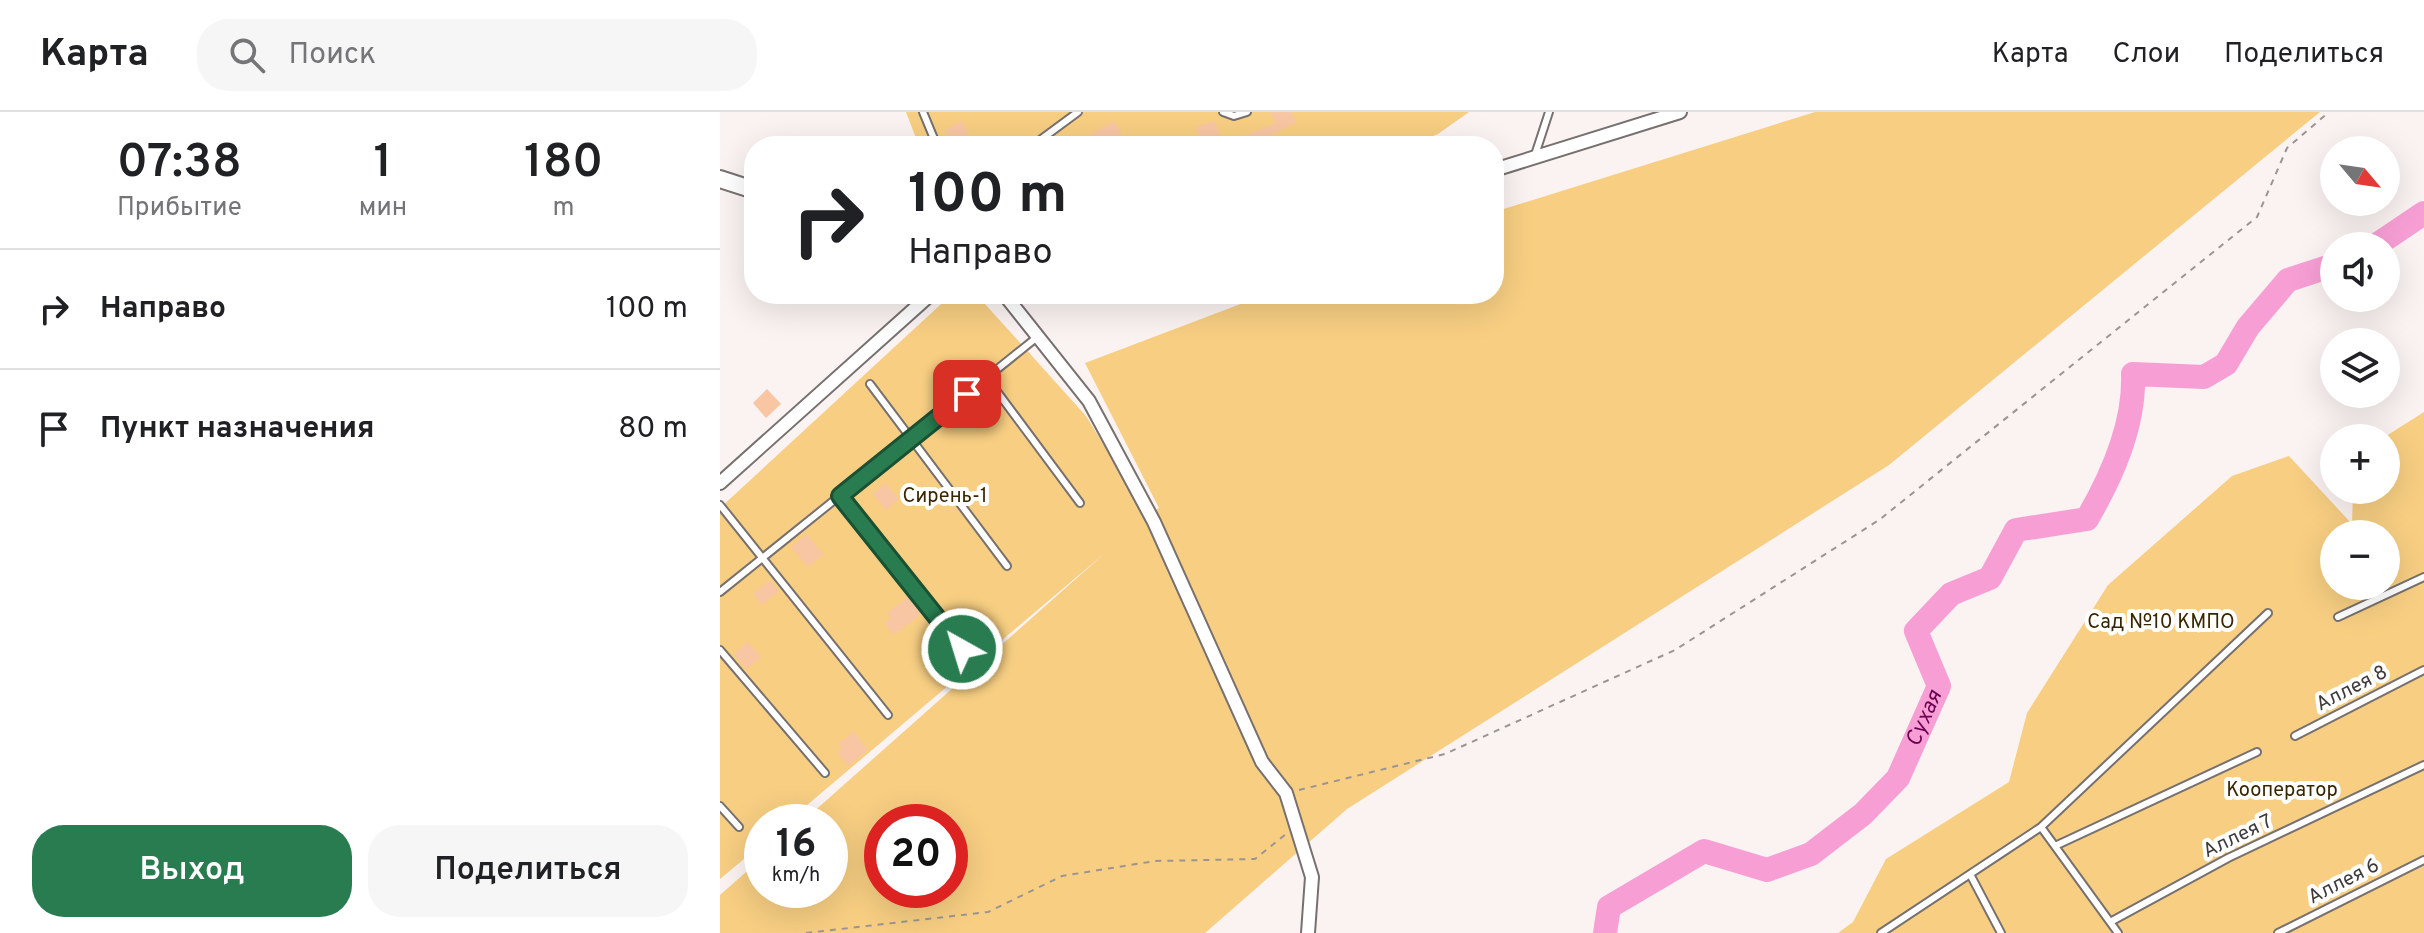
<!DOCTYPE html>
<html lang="ru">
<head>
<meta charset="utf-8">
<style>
	:root { --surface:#fff; --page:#f6f6f6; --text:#202124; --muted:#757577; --line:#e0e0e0; --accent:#287c4f }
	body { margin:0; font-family:Overpass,sans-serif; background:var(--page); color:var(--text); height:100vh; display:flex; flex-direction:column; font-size:30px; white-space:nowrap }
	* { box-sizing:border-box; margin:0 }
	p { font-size:26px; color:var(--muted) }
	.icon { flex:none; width:44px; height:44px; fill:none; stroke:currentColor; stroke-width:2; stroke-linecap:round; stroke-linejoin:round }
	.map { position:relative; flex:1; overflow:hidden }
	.sheet { display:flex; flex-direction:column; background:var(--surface); width:720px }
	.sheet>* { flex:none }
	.banner { position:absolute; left:24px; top:24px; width:760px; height:168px; border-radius:32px; box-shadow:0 8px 32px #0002; background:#fff; color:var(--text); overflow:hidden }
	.needle { width:52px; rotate:119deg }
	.tools { position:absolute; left:1600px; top:24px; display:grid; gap:16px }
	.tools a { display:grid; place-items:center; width:80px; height:80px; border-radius:50%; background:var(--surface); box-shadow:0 8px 32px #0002; font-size:40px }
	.speed { position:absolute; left:24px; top:692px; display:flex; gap:16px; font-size:40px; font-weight:700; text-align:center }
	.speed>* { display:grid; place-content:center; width:104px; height:104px; border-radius:50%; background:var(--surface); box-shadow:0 8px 32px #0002; line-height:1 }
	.speed small { font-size:20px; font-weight:400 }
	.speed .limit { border:12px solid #d22; background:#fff; color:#111 }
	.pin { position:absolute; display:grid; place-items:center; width:68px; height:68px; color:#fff; margin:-34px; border-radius:16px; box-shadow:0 4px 12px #0006 }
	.me { position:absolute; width:88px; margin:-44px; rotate:321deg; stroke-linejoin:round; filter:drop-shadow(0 0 6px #0008) }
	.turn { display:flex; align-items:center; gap:28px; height:168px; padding:0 32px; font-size:36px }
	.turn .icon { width:104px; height:104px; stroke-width:2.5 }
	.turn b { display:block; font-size:56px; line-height:68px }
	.eta { display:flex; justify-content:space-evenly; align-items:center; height:136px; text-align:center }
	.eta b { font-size:48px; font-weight:600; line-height:56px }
	.primary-button { display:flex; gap:16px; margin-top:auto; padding:16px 32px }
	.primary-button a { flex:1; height:92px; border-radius:32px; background:var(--accent); color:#fff; font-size:32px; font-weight:600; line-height:92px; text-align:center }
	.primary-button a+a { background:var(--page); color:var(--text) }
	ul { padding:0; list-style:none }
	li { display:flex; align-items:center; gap:24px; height:120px; padding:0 32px; border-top:2px solid var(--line) }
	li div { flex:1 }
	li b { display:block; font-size:30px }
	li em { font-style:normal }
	header { display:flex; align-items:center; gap:48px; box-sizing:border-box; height:112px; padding:0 40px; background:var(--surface); border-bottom:2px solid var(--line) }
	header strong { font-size:38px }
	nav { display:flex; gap:44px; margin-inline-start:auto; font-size:28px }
	.search { width:560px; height:72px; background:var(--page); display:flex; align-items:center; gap:20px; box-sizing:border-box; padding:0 28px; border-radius:32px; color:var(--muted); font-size:30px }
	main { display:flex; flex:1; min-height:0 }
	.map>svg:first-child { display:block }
	.green { fill:#f7ce82; fill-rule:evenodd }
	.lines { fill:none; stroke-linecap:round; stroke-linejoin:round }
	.river { stroke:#f79fd5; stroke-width:24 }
	.building { fill:#f8c6a3 }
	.lane-casing { stroke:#76706e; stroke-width:10 }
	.street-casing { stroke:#76706e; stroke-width:16 }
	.secondary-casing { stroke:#76706e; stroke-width:20 }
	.path { stroke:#9a9594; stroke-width:2; stroke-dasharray:6 6; stroke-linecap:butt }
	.lane { stroke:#fff; stroke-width:6 }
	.street { stroke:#fff; stroke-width:12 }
	.secondary { stroke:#fff; stroke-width:16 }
	.route-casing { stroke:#1a5133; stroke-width:20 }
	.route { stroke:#287c4f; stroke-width:14 }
	.labels { text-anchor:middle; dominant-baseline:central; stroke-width:8; stroke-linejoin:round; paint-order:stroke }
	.park-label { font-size:20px; fill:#392600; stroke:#fff }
	.street-label { font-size:20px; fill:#3d3b3a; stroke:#fff }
	.water-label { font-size:22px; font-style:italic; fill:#6d0052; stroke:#fff }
</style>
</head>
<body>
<header>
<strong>Карта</strong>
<div class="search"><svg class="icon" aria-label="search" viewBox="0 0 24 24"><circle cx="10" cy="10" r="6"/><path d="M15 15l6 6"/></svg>Поиск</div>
<nav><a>Карта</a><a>Слои</a><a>Поделиться</a></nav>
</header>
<main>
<section class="sheet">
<div class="eta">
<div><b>07:38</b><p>Прибытие</p></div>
<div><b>1</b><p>мин</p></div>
<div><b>180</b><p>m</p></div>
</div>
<ul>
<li><svg class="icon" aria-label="right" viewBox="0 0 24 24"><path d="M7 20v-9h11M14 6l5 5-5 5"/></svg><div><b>Направо</b></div><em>100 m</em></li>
<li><svg class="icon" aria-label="arrive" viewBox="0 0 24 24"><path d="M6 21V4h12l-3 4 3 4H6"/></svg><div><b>Пункт назначения</b></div><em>80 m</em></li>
</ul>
<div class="primary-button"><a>Выход</a><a>Поделиться</a></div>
</section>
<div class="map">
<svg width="1704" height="821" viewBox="0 0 1704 821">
	<rect width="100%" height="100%" fill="#faf3f2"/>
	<path class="green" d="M186,0H749L718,22L688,34H199Z
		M1095,0H1600L1169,353L627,697L485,821H0V783L42,746V778H110V710H82L385,441L67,710H42V732L0,767V396L232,182H256L366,304L427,403L439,396L365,251L547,182H774V100ZM162,710H230V778H162Z
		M1704,300V821H1118L1133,810L1166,747L1289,670L1307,601L1388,473L1512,364L1569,344L1632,412L1633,378H1666L1663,326ZM1614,422H1666V474H1614Z"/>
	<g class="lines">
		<g class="river">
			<path d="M1655,134L1704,101"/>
			<path id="s1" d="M885,821L889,795L984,739L1047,758L1091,742L1143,702L1178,666L1219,574L1196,519L1231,482L1270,466L1296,418L1367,407C1392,364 1415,313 1413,262L1484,265L1506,252L1528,215L1568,168L1614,153"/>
		</g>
	</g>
	<path class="building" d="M550,0H571L576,10L549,24L553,34H525L522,25L556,11Z
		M242,9L254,34H233L225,18Z
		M394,9L406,30L400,34H376L370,23Z
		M495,9L503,34H482L476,15Z
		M242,248L254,262L240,274L228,260Z
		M47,277L61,292L46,306L33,291Z
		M166,371L179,387L166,398L152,382Z
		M87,422L103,443L88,455L71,435Z
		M50,468L59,479L42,493L33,482Z
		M188,485L201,502L174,523L164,511L171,506L167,501Z
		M28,530L41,545L27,557L14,542Z
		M134,620L148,638L128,654L117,640L122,636L118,632Z"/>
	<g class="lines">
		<g class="lane-casing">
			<path id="lane" d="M203,0L217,34
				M503,0L514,4L527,0
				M312,34L358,0
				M814,46L829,0
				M267,266L360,391
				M150,272L287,454
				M120,384L242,537
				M0,393L168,603
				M0,480L316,226
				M1618,505L1704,465
				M0,538L105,661
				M1575,624L1704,558
				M0,694L19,715
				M1321,715L1398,821
				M1335,734L1537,640
				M1251,764L1281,821
				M1392,809L1508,746L1704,653
				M1161,821L1321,715L1548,501
				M1558,821L1704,748"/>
		</g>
		<g class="street-casing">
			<path id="street" d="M774,58L960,0
				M284,182L369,289L434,410L542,650L566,681L592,765L588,821
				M303,182H366
				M0,371L211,182"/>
		</g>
		<g class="secondary-casing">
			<path id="secondary" d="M0,67L34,78"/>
		</g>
		<path class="path" d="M579,678L725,642L955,538L1159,408L1537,105L1567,36L1609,0
			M86,821L268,800L342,764L435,749L535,747L566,722"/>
		<use href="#lane" class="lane"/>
		<use href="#street" class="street"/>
		<use href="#secondary" class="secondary"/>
	</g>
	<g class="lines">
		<g class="route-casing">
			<path id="route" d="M242,537L120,384L247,282"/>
		</g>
		<use href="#route" class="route"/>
	</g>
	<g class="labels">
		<g class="park-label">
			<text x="225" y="385">Сирень-1</text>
			<text x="1441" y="511">Сад №10 КМПО</text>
			<text x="1562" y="679">Кооператор</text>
		</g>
		<g class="street-label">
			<text transform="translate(1632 577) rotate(-27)">Аллея 8</text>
			<text transform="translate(1518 725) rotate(-26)">Аллея 7</text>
			<text transform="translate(1624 770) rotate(-27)">Аллея 6</text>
		</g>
		<g class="water-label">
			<text stroke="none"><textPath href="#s1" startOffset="430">Сухая</textPath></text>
		</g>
	</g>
</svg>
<div class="tools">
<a><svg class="needle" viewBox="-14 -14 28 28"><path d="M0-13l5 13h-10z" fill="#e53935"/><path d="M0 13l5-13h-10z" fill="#757577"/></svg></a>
<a><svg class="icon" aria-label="sound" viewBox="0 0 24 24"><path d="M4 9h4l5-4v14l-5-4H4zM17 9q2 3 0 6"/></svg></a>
<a><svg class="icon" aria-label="layers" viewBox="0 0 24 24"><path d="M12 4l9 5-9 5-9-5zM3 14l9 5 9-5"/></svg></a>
<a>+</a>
<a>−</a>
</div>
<div class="speed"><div>16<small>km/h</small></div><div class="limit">20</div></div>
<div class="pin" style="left:247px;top:282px;background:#d93025"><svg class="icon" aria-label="arrive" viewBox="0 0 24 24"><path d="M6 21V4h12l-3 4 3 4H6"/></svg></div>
<svg class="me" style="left:242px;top:537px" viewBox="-20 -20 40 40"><circle r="17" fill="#287c4f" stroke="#fff" stroke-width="3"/><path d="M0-11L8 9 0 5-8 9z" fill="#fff"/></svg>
<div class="banner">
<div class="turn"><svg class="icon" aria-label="right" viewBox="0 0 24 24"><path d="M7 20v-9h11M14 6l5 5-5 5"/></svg><div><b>100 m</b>Направо</div></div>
</div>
</div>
</main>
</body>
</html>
